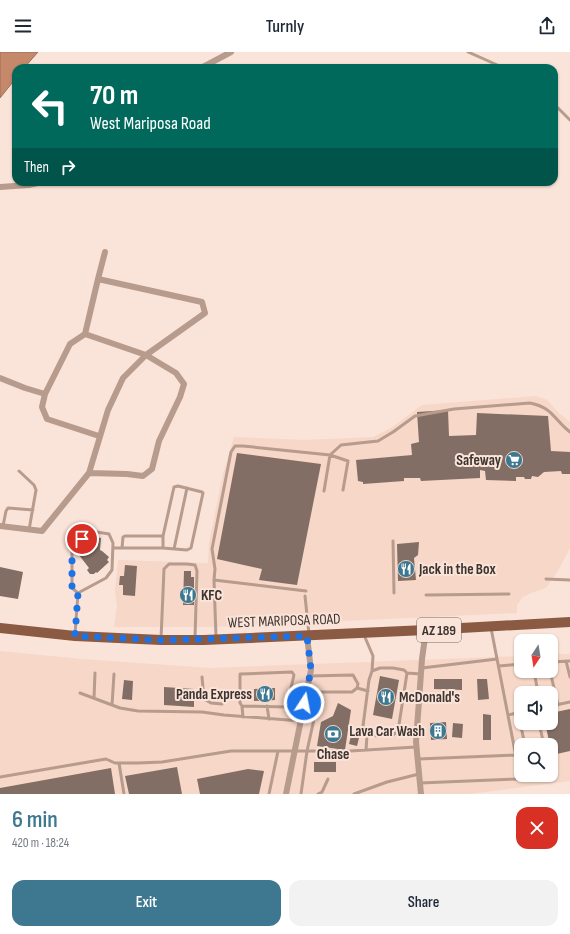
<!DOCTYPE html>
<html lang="en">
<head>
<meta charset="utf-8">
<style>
	:root { --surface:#fff; --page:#f2f2f3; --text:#1f2937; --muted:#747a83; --accent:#3d7890 }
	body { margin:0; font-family:"Sofia Sans Condensed",sans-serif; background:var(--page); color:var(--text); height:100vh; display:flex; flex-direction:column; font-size:15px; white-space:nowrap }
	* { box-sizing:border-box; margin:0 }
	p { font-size:13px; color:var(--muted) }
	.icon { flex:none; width:22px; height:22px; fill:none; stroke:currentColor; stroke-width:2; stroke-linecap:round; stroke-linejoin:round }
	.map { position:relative; height:742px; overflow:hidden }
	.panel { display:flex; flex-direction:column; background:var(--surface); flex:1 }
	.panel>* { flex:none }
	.guide { position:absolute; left:12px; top:12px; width:546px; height:122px; border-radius:12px; box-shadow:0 1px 3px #0004; background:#00695c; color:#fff; overflow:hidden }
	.needle { width:26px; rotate:192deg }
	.controls { position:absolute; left:514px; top:582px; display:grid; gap:8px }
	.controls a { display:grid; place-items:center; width:44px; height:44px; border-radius:8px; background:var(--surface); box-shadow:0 1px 3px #0004; font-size:20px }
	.pin { position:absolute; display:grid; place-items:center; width:34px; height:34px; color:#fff; margin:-17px; border:2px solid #fff; border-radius:50%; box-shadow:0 1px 4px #0007 }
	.me { position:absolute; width:44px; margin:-22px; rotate:11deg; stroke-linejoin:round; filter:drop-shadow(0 0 3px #0008) }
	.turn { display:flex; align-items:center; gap:14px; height:84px; padding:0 12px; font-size:18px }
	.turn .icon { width:52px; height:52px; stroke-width:2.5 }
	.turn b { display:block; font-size:28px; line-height:34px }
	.then { display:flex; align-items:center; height:38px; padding:0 12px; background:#0003; gap:8px; font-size:15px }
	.round { display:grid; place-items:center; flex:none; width:42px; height:42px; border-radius:12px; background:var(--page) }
	.overview { display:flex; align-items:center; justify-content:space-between; height:68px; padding:0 12px }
	h1 { font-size:24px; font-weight:600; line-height:30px; color:var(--accent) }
	.cta { display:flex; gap:8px; margin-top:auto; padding:8px 12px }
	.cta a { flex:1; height:46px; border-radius:12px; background:var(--accent); color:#fff; font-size:16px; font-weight:600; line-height:46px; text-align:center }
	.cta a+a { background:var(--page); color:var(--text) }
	header { display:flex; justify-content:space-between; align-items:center; height:52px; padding:0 12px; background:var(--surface); font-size:18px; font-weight:600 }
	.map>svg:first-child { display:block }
	.built { fill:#f6d7c8; fill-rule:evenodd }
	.water { fill:#c5886a; stroke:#9c6f59 }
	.building { fill:#836e65 }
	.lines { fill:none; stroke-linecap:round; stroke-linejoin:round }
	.lane { stroke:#b79b8d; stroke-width:3 }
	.street { stroke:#b79b8d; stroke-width:6 }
	.primary { stroke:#8a5a42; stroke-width:10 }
	.route { stroke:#1a73e8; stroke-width:7; stroke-dasharray:0 12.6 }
	.labels { text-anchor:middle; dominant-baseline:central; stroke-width:4; stroke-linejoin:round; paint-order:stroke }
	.shield { fill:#fae3d8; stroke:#766862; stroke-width:1 }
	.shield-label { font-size:14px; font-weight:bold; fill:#3d3430 }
	.poi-label { font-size:15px; font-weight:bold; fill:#3d3430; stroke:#fae3d8; text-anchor:end }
	.street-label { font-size:15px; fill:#3d3430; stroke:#fae3d8 }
</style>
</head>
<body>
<header><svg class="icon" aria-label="menu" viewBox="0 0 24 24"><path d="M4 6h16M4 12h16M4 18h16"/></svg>Turnly<svg class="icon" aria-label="share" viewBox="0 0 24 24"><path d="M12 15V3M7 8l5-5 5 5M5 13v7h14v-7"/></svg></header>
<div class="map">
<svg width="570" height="742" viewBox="0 0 570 742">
	<rect width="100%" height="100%" fill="#fae3d8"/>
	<path class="built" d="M536,344L547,348L559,361L570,370V496L559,517L546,536L531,541L523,545L517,553V561L213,575H114L117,554L115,539L118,508L208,511L209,491L223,422L234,385L304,388L373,385L391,376L422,353Z
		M0,599L81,607L211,616L521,604V619H551V602H570V729L470,742H0ZM521,641H551V671H521ZM521,693H551V723H521Z"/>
	<path class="water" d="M0,0H38L24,16H16V26L0,46Z"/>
	<path class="building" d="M448,358L449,384L476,383L477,361L548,364L551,399L570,400V422H562L561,419L544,420L538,425L532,424L531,427H525L524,425H516V429L486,428L485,419L480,418V426L421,429L420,426H404V429L363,432V430L358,429L356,408L412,403L411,392L419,390L417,360Z
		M237,401L321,412L297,533L259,528L262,517L217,507Z
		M93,485L101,486L100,498L102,499L109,505L107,508L109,510L97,521L96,520L94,522H90L87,518L89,516L79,503L85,496L92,497Z
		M419,490L418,503L414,506L416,528L398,529L397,492Z
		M125,513L137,514L135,544L123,543V533H119L120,524H124Z
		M0,515L23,520L18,547L0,544Z
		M184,519H191V525H194V553H183Z
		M380,624L399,628L392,667L373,663Z
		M434,627H462V638L434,637Z
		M477,627H487L489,647L478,648Z
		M124,628L133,629L132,648L122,647Z
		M164,635L194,637V655L164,653Z
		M275,636V648L254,649V637Z
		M338,651L351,658L345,698L317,694L321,670L333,664Z
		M570,657V699L552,703L551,693H550L545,671H551V661Z
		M483,662L491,663V688H483Z
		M446,670L447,687L431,688L430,671Z
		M453,671L463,672L462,686L452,685Z
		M351,684L359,686L357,694L349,692Z
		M314,710H336V720H314Z
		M177,715L182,742H129L125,724Z
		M111,716L115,742H0V736Z
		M248,717L264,719L259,742H200L197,727Z"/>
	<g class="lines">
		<path class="lane" d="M468,0L504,16
			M554,52L570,68
			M19,419L34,433L36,438L29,478
			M343,438L348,409L330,403L341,393L378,389L393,380L415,364L454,357L530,351C554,356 553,367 570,380
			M3,474L6,459L8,456L33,458
			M393,489L394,541
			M113,496H163L187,498L191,496L203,441L202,440L178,434L174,435L163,484V496
			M122,496L123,485L125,484H163
			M174,497L187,436
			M546,527L570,528
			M214,528L215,517L212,497L231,400L235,394H243L330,403L324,439
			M426,543L509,542
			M305,544L309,582
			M75,582L78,541L106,526L112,518L113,491L109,482L97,480L82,487L72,500V536L78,541
			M364,583L373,604L372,619
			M216,585L214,528L306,539
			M161,587L164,517L169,512H187L195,513L197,519L195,586
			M566,609L570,625
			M551,610L570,609
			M499,614L521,612
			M422,616L497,607
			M534,619L538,641
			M550,619L558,653
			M202,625L204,647L211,651L222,652
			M357,636L368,639
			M290,640L294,623L292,620L240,622V651L242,654L288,655L290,640L305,644
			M307,640H352L357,636L358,632L353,623L309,624
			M80,641L120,656L138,659L202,660L224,663L300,669
			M94,646L95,621
			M112,653L114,622
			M242,654L243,665
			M267,654L269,667
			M551,654L570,650
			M518,661L525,693
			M508,663L521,660
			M539,671L544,693
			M367,684L393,683L398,679L407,621
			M366,698L367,684L363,674L369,628L372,619L380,616H393L404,618L407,621L421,622
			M418,707L516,703
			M119,711L124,742
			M0,725L106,707L115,711H138L162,710L231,699H350L416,695
			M420,731L517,727L519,720L491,576
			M269,742L278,699
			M301,742L307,699L320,640
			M318,742L322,740L328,727
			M354,742L387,730L419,722"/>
		<path class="street" d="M201,16L231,0
			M0,135L29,133L42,130
			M98,227L105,200
			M85,282L98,227L202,250L205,261L146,303L176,321L184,332L180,345L159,389L152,417L143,424L127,422L89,421
			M85,282L70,292L45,342L42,355L47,367L99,384
			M0,326L25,336L45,342
			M0,474L42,479L89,421L108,358L123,326L146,303L85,282
			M286,742L311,618L307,584
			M421,742L416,690L422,607L426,578"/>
		<path class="primary" d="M0,576L75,584L161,588H204L426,578L570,570"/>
	</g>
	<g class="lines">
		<path class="route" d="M82,487L72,500V536L78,541L75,584L161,588L307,584L311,618L304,651"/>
	</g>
	<defs>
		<g id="supermarket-disc" transform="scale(0.9)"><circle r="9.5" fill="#3d7890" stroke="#fae3d8"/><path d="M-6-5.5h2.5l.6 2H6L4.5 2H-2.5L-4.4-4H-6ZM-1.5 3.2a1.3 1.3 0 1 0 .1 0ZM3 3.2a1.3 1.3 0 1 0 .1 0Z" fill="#fff"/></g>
		<g id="restaurant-disc" transform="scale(0.9)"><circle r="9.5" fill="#3d7890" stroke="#fae3d8"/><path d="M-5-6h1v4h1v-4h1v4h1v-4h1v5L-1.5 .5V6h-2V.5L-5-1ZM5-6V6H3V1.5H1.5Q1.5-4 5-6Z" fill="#fff"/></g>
		<g id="building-disc" transform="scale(0.9)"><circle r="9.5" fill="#3d7890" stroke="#fae3d8"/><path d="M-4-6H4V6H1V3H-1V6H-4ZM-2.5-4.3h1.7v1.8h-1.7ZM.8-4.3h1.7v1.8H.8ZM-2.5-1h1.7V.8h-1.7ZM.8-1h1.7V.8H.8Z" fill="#fff"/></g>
		<g id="bank-disc" transform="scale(0.9)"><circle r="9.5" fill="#3d7890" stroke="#fae3d8"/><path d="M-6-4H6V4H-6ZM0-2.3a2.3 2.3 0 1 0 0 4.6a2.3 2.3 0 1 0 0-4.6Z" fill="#fff"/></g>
	</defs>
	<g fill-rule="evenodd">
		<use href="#supermarket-disc" x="514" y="408"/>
		<use href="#restaurant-disc" x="406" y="517"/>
		<use href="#restaurant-disc" x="188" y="543"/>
		<use href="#restaurant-disc" x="265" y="642"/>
		<use href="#restaurant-disc" x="386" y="645"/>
		<use href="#building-disc" x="438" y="679"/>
		<use href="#bank-disc" x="333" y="682"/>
	</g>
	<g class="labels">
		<rect class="shield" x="417" y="566" width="44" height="24" rx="3"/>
		<g class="shield-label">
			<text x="439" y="578">AZ 189</text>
		</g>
		<g class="poi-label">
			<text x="501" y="408">Safeway</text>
			<text x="419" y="517" text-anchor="start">Jack in the Box</text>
			<text x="201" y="543" text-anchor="start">KFC</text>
			<text x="252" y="642">Panda Express</text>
			<text x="399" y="645" text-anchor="start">McDonald's</text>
			<text x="425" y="679">Lava Car Wash</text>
			<text x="333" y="702" text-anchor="middle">Chase</text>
		</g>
		<g class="street-label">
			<text transform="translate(284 569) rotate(-2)">WEST MARIPOSA ROAD</text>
		</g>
	</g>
</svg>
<div class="controls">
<a><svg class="needle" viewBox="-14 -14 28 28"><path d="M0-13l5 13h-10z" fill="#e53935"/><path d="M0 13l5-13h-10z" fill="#747a83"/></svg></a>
<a><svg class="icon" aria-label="sound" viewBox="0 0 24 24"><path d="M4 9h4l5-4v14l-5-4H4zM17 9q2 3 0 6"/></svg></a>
<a><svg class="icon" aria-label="search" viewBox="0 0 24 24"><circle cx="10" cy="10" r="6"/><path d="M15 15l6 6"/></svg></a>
</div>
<div class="pin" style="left:82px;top:487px;background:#d93025"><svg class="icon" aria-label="arrive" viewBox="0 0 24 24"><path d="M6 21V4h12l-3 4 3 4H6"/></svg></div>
<svg class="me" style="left:304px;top:651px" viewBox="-20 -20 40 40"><circle r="17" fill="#1a73e8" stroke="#fff" stroke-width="3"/><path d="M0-11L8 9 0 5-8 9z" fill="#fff"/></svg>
<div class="guide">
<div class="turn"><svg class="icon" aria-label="left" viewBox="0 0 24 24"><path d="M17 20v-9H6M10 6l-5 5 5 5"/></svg><div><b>70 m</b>West Mariposa Road</div></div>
<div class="then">Then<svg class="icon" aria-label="right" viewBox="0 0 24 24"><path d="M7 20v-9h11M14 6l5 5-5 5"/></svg></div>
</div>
</div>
<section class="panel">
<div class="overview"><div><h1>6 min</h1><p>420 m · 18:24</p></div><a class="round" style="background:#d93025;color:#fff"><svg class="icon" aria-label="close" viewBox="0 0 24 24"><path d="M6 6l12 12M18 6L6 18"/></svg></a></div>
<div class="cta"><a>Exit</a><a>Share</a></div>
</section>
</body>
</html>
